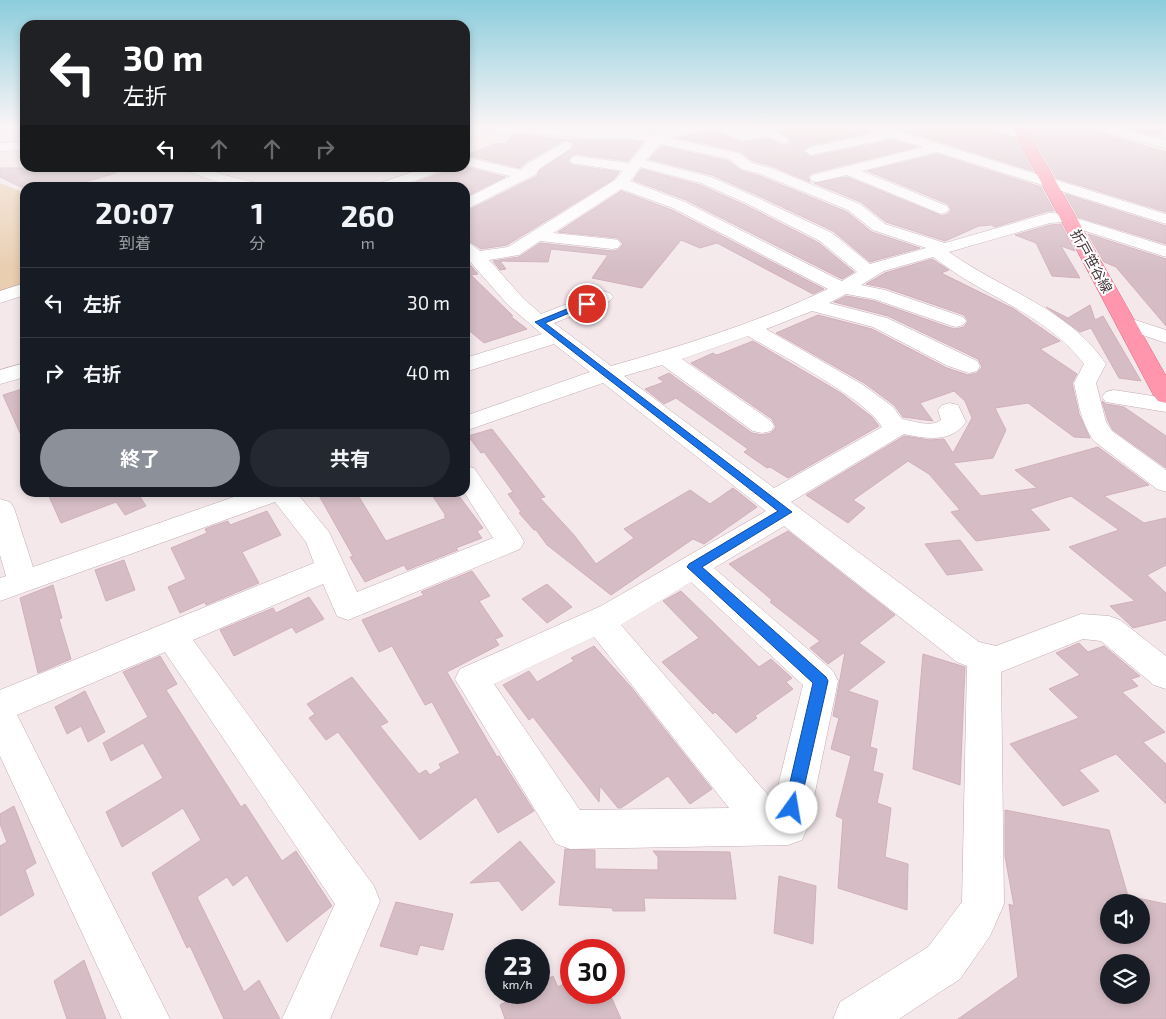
<!DOCTYPE html>
<html lang="ja">
<head>
<meta charset="utf-8">
<style>
	:root { --surface:#171b24; --page:#242831; --text:#f1f3f6; --muted:#9ea1a6; --line:#363941; --accent:#8c9099 }
	body { margin:0; font-family:"Exo 2","Noto Sans JP",sans-serif; background:var(--page); color:var(--text); height:100vh; display:flex; flex-direction:column; font-size:19px; white-space:nowrap }
	* { box-sizing:border-box; margin:0 }
	p { font-size:16px; color:var(--muted) }
	.icon { flex:none; width:28px; height:28px; fill:none; stroke:currentColor; stroke-width:2; stroke-linecap:round; stroke-linejoin:round }
	.map { position:relative; flex:1; overflow:hidden }
	.sheet { position:absolute; left:20px; top:182px; width:450px; height:315px; display:flex; flex-direction:column; background:var(--surface); border-radius:15px; box-shadow:0 2px 8px #0003 }
	.sheet>* { flex:none }
	.top-card { position:absolute; left:20px; top:20px; width:450px; height:152px; border-radius:15px; box-shadow:0 2px 8px #0003; background:#202124; color:#fff; overflow:hidden }
	.buttons { position:absolute; left:1100px; top:894px; display:grid; gap:10px }
	.buttons a { display:grid; place-items:center; width:50px; height:50px; border-radius:50%; background:var(--surface); box-shadow:0 2px 8px #0003; font-size:25px }
	.speed { position:absolute; left:485px; top:939px; display:flex; gap:10px; font-size:25px; font-weight:700; text-align:center }
	.speed>* { display:grid; place-content:center; width:65px; height:65px; border-radius:50%; background:var(--surface); box-shadow:0 2px 8px #0003; line-height:1 }
	.speed small { font-size:12px; font-weight:400 }
	.speed .limit { border:8px solid #d22; background:#fff; color:#111 }
	.pin { position:absolute; display:grid; place-items:center; width:42px; height:42px; color:#fff; margin:-21px; border:2px solid #fff; border-radius:50%; box-shadow:0 1px 5px #0007 }
	.me { position:absolute; width:55px; margin:-28px; rotate:13deg; stroke-linejoin:round; filter:drop-shadow(0 0 4px #0008) }
	.turn { display:flex; align-items:center; gap:18px; height:105px; padding:0 20px; font-size:22px }
	.turn .icon { width:65px; height:65px; stroke-width:2.5 }
	.turn b { display:block; font-size:35px; line-height:42px }
	.lanes { display:flex; align-items:center; height:48px; padding:0 20px; background:#0003; justify-content:center; gap:25px; direction:ltr }
	.lanes .off { opacity:.35 }
	.eta { display:flex; justify-content:space-evenly; align-items:center; height:85px; text-align:center }
	.eta b { font-size:30px; font-weight:700; line-height:35px }
	.primary-button { display:flex; gap:10px; margin-top:auto; padding:10px 20px }
	.primary-button a { flex:1; height:58px; border-radius:30px; background:var(--accent); color:#fff; font-size:20px; font-weight:700; line-height:58px; text-align:center }
	.primary-button a+a { background:var(--page); color:var(--text) }
	ul { padding:0; list-style:none }
	li { display:flex; align-items:center; gap:15px; height:70px; padding:0 20px; border-top:1px solid var(--line) }
	li div { flex:1 }
	li b { display:block; font-size:19px }
	li em { font-style:normal }
	.map>svg:first-child { display:block }
	.green { fill:#e9ceb0 }
	.building { fill:#d6bdc5; stroke:#d1b0bb; fill-rule:evenodd }
	.lines { fill:none; stroke-linecap:round; stroke-linejoin:round }
	.minor-casing { stroke:#c3adb3; stroke-width:1 }
	.major-casing { stroke:#e76482; stroke-width:1 }
	.minor { fill:#fff; fill-rule:evenodd }
	.major { fill:#ff96ad; fill-rule:evenodd }
	.route { fill:#1a73e8; stroke:#114b97 }
	.labels { text-anchor:middle; dominant-baseline:central; stroke-width:4; stroke-linejoin:round; paint-order:stroke }
	.far-street-label { font-size:14px; fill:#48363c; stroke:#fff }
</style>
</head>
<body>
<div class="map">
<svg width="1166" height="1019" viewBox="0 0 1166 1019">
	<rect width="100%" height="100%" fill="#f4e8eb"/>
	<path class="green" d="M0,183L25,193V286L0,295Z"/>
	<path class="building" d="M773,127H863L871,132L811,145L802,150L811,157L892,140L916,147L812,173L808,177L810,182L772,166L753,161L739,151L679,138L708,132L710,130L741,142L770,139L784,146L792,141Z
		M893,127H988L992,132L1016,138L1033,171Z
		M1027,127H1092L1096,132L1166,152V212L1056,178Z
		M1125,127H1164V131L1153,135Z
		M514,134L569,140H628L643,142L628,161L577,154L572,155L568,161L572,165L619,172L614,179L507,245L481,249L472,243L465,241V212L537,176L540,170L574,147L572,142L564,140L526,162L520,168L466,155L492,145L500,143L506,144Z
		M661,146L728,161L742,171L760,176L847,212L872,232L920,248L870,262L833,231L759,196L712,175L649,159Z
		M937,154L1041,187L1054,211H1048L995,227L991,225L979,226L945,241L886,222L861,202L814,183L847,177L942,216L948,214L951,210L948,204L868,171Z
		M465,167L505,177L465,197V188H455L451,183L438,182L434,187L416,182L442,173L445,168Z
		M0,168H115L116,173L65,188H23L0,177Z
		M641,169L700,185L747,206L819,243L854,272L842,279L838,277L686,200L633,180Z
		M621,191L672,210L824,289L813,294L717,243L700,248L681,240L642,288L592,278L608,255L551,249L548,262L500,261L506,269L500,270L493,261L519,257L540,243L612,251L618,250L623,244L618,238L558,232Z
		M1065,194L1166,226V244L1078,217Z
		M1061,224L1075,251L1061,246L1080,278L1052,276L1036,243L1015,235L1050,225Z
		M1088,234L1166,259V326L1116,267L1104,262Z
		M465,259L478,274L471,275L513,316H510L527,329L484,343L465,327Z
		M932,259L949,270L941,273L1014,309L1060,341L1040,349L1077,374L1072,383L1079,414L1090,438L1074,437L1028,403L995,408L1006,430L993,458L953,463L981,496L1037,488L1015,470L1098,447L1149,485L1104,496L1144,523L1166,518V565L1147,575L1166,593V620L1133,628L1110,606L1135,601L1069,547L1119,530L1071,496L1030,509L1050,530L976,541L951,512L960,510L929,474L908,461L853,500L865,508L848,523L806,495L904,436L930,440L944,439L953,453L972,418L965,401L954,391L920,403L933,421L903,417L894,405L864,383L776,333L818,315L872,329L947,368L968,375L977,373L982,367L978,359L888,316L834,302L846,296L874,301L948,327L955,329L964,327L968,321L964,315L886,288L866,284L885,273Z
		M1090,305L1095,320L1103,316L1141,381L1119,378L1091,328L1080,332L1046,307L1068,318Z
		M753,341L841,393L872,417L879,426L788,478L770,467L767,468L744,452L748,449L676,398L664,404L645,389L664,382L658,378L669,373L752,433L762,435L771,433L776,427L772,419L691,363L713,353L716,355L720,354Z
		M25,388V444L3,395Z
		M1102,401L1106,404L1124,407L1166,436V468L1113,430L1108,421Z
		M492,429L545,497L540,498L574,535L596,564L634,538L624,529L690,490L710,504L733,488L757,507L704,544L693,539L611,595L547,545L536,530H534L519,513L521,512L508,494L513,492L484,452L481,453L468,436Z
		M47,492H137L146,506L125,515L116,502L61,523Z
		M317,492H356L386,541L446,518L444,516H446L430,492H456L483,528L477,531L482,538L456,548L458,550L407,570L404,565L365,582L350,557L353,556Z
		M267,511L281,535L242,552L259,583L206,605L205,602L180,613L168,587L186,579L171,548L207,533L205,529L213,526L228,521L230,525Z
		M788,531L895,615L859,643L885,662L848,691L878,701L870,747L877,749L873,771L883,774L877,803L891,808L885,857L908,864L907,910L838,888L843,819L836,816L851,756L831,749L839,718L833,716L845,652L828,664L810,648L820,641L770,602L772,600L729,564Z
		M960,540L983,570L947,575L925,544Z
		M124,560L135,590L106,601L95,570Z
		M472,571L490,596L479,601L503,636L495,639L499,645L447,672L497,757L499,756L534,811L498,833L476,797L420,840L338,732L326,740L309,718L315,714L307,704L352,677L388,722L380,726L419,774L426,770L430,775L441,768L439,764L460,753L432,702L425,705L392,646L379,652L362,620L424,595L421,592Z
		M547,584L572,607L547,623L522,599Z
		M53,585L62,618L59,619L71,659L38,673L20,598Z
		M681,591L759,667L771,659L792,678L786,682L793,689L755,716L757,718L736,733L715,712L713,714L662,662L699,638L663,601Z
		M309,597L324,619L296,633L292,627L234,656L220,630L273,608L276,613Z
		M1079,643L1088,652L1104,646L1140,676L1131,679L1138,686L1122,692L1165,732L1143,742L1166,764V804L1116,754L1079,770L1099,791L1063,806L1010,744L1079,718L1049,689L1080,675L1056,653Z
		M594,646L631,687L712,789L690,804L668,776L621,808H618L600,786L599,802L533,717L529,720L503,685L529,671L537,682L574,661L571,658Z
		M923,654L965,667L960,785L913,769Z
		M160,656L177,684L166,690L241,807L245,804L282,861L296,851L332,906L287,942L247,875L233,886L227,877L197,897L244,992L259,980L280,1019H224L190,946L187,948L152,873L201,840L183,808L122,847L106,812L163,778L143,743L111,761L103,743L148,717L123,672Z
		M85,691L105,732L88,742L81,726L67,734L55,707Z
		M14,806L36,863L25,870L34,895L0,916V846L7,842L0,824V814Z
		M1005,810L1109,830L1128,896L1166,904V1019H958L1018,977L1009,904L1014,906L1005,856ZM1109,902H1141V935H1109ZM1109,962H1141V995H1109Z
		M520,841L555,882L522,911L499,881L470,883Z
		M565,849L595,850V869L658,870V857L653,851L730,852L736,899L644,898L645,911H613L612,908L559,905Z
		M779,876L816,886L813,944L774,933Z
		M396,902L453,914L443,950L420,945L417,955L380,946Z
		M84,960L106,1019H67L54,981Z
		M553,976L558,987L571,980V992H609L621,1019H505L500,1005L523,992H539V984Z"/>
	<g class="lines">
		<g class="minor-casing">
			<path id="minor" d="M489,127L628,130L655,135L680,127H710L708,130L670,138L739,153L752,163L771,168L860,204L885,224L945,243L1049,213L1074,214L1076,218L1166,246V257L1064,224L1063,222L1050,223L949,252C1002,290 1068,308 1106,364L1096,383L1106,422L1112,431L1166,470V492L1157,489L1094,441C1081,422 1079,406 1074,383L1084,364C1054,324 1010,306 968,281C956,274 945,265 933,257L884,271L861,285L885,290L963,317L966,321L963,325L956,327L949,325L874,299L846,294L829,303L887,318L977,361L980,366L977,371L969,373L948,366L873,327L812,311L766,329L863,385L893,407L902,419C913,421 931,428 941,420L938,410L942,405L950,403L958,405L966,422C951,443 927,439 904,434L791,502L979,642L996,646L1081,614L1109,616L1120,620L1166,656V689L1154,685L1101,641L1083,639L1001,672L1004,904L990,936L960,979L899,1019H833L840,1002L928,947L962,902L967,666L957,662L784,526L714,568L833,671L838,681L808,826L802,840L788,845L570,849L556,844L455,679L460,669L601,606L766,511L603,383L465,431V416L590,372L554,344L465,372V358L542,334L509,306L465,256V243L471,244L480,251L508,247L615,180L623,171L572,163L570,160L572,157L577,156L629,163L647,141L628,138H591L495,131ZM660,144L729,159L742,169L761,174L848,210L873,230L926,248L870,264L832,233L758,198L711,177L645,160ZM640,167L701,183L748,204L820,241L857,272L842,281L837,279L685,202L630,181ZM621,189L673,208L828,289C759,322 685,345 611,366L554,323L610,301L613,297L610,293L603,291L596,293L541,314L523,298L489,260L519,255L540,241L612,249L618,248L621,244L618,240L612,239L553,233ZM748,336C779,354 868,400 882,427L774,488L624,376L662,365L753,431L762,433L771,431L774,426L771,421L682,359ZM691,582L803,685L774,802L621,625ZM594,637L729,808L580,810L494,684Z
				M711,127H730L743,132L772,129L790,140L783,144L770,137L742,140L713,130Z
				M865,127H885L1166,214V224L937,152L862,171L947,206L949,209L947,212L941,214L847,175L817,182L812,181L810,178L812,175L923,147L892,138L811,155L804,151L811,147L877,133Z
				M990,127H1012L1027,131L1028,134L1022,138L992,130Z
				M1094,127H1116L1166,140V148L1096,130Z
				M25,142V150L0,151V143Z
				M565,142L570,143L572,146L570,149L539,169L536,174L465,210V199L510,176L465,165V157L521,170L527,164Z
				M186,168H205L224,175L265,185L267,188C235,188 217,183 188,171Z
				M424,168H443L441,171L395,188H372L374,185Z
				M443,183L451,185L453,188L436,187L438,184Z
				M25,283V295L0,303V291Z
				M1126,317L1166,330V343L1119,327L1116,323L1119,319Z
				M25,363V377L0,384V370Z
				M1114,390L1166,398V412L1106,402L1102,397L1106,392Z
				M465,466L474,468L520,535L524,542L520,549L348,620L337,616L323,584L193,640L374,886L380,901L330,1019H282L335,904L165,652L17,715L170,1019H122L0,756V690L314,563L306,542L275,502L0,601V578L6,576L0,555V499L10,502L14,508L33,567L248,492H296L329,532L357,592L493,538L464,492Z"/>
		</g>
		<g class="major-casing">
			<path id="major" d="M1012,127H1025L1166,376V403L1158,401L1154,396Z"/>
		</g>
		<use href="#minor" class="minor"/>
		<use href="#major" class="major"/>
	</g>
	<linearGradient id="sky" x2="0" y2="1"><stop stop-color="#8ccddc"/><stop offset="0.47" stop-color="#faf5f6"/><stop offset="1" stop-color="#faf5f6" stop-opacity="0"/></linearGradient>
	<rect width="1166" height="270" fill="url(#sky)"/>
	<path class="route" d="M584,302L591,304L545,323L792,512L702,567L826,677L828,681L798,814L792,816L786,814L784,808L813,683L687,567L689,564L778,511L535,322Z"/>
	<g class="labels">
		<g class="far-street-label">
			<text transform="translate(1092 261) rotate(61)">折戸笹谷線</text>
		</g>
	</g>
</svg>
<div class="buttons">
<a><svg class="icon" aria-label="sound" viewBox="0 0 24 24"><path d="M4 9h4l5-4v14l-5-4H4zM17 9q2 3 0 6"/></svg></a>
<a><svg class="icon" aria-label="layers" viewBox="0 0 24 24"><path d="M12 4l9 5-9 5-9-5zM3 14l9 5 9-5"/></svg></a>
</div>
<div class="speed"><div>23<small>km/h</small></div><div class="limit">30</div></div>
<div class="pin" style="left:587px;top:304px;background:#d93025"><svg class="icon" aria-label="arrive" viewBox="0 0 24 24"><path d="M6 21V4h12l-3 4 3 4H6"/></svg></div>
<svg class="me" style="left:792px;top:808px" viewBox="-20 -20 40 40"><circle r="19" fill="#fff"/><path d="M0-13L10 11 0 6-10 11z" fill="#1a73e8"/></svg>
<div class="top-card">
<div class="turn"><svg class="icon" aria-label="left" viewBox="0 0 24 24"><path d="M17 20v-9H6M10 6l-5 5 5 5"/></svg><div><b>30 m</b>左折</div></div>
<div class="lanes"><svg class="icon" aria-label="left" viewBox="0 0 24 24"><path d="M17 20v-9H6M10 6l-5 5 5 5"/></svg><svg class="icon off" aria-label="ahead" viewBox="0 0 24 24"><path d="M12 20V5M6 11l6-6 6 6"/></svg><svg class="icon off" aria-label="ahead" viewBox="0 0 24 24"><path d="M12 20V5M6 11l6-6 6 6"/></svg><svg class="icon off" aria-label="right" viewBox="0 0 24 24"><path d="M7 20v-9h11M14 6l5 5-5 5"/></svg></div>
</div>
<section class="sheet">
<div class="eta">
<div><b>20:07</b><p>到着</p></div>
<div><b>1</b><p>分</p></div>
<div><b>260</b><p>m</p></div>
</div>
<ul>
<li><svg class="icon" aria-label="left" viewBox="0 0 24 24"><path d="M17 20v-9H6M10 6l-5 5 5 5"/></svg><div><b>左折</b></div><em>30 m</em></li>
<li><svg class="icon" aria-label="right" viewBox="0 0 24 24"><path d="M7 20v-9h11M14 6l5 5-5 5"/></svg><div><b>右折</b></div><em>40 m</em></li>
</ul>
<div class="primary-button"><a>終了</a><a>共有</a></div>
</section>
</div>
</body>
</html>
